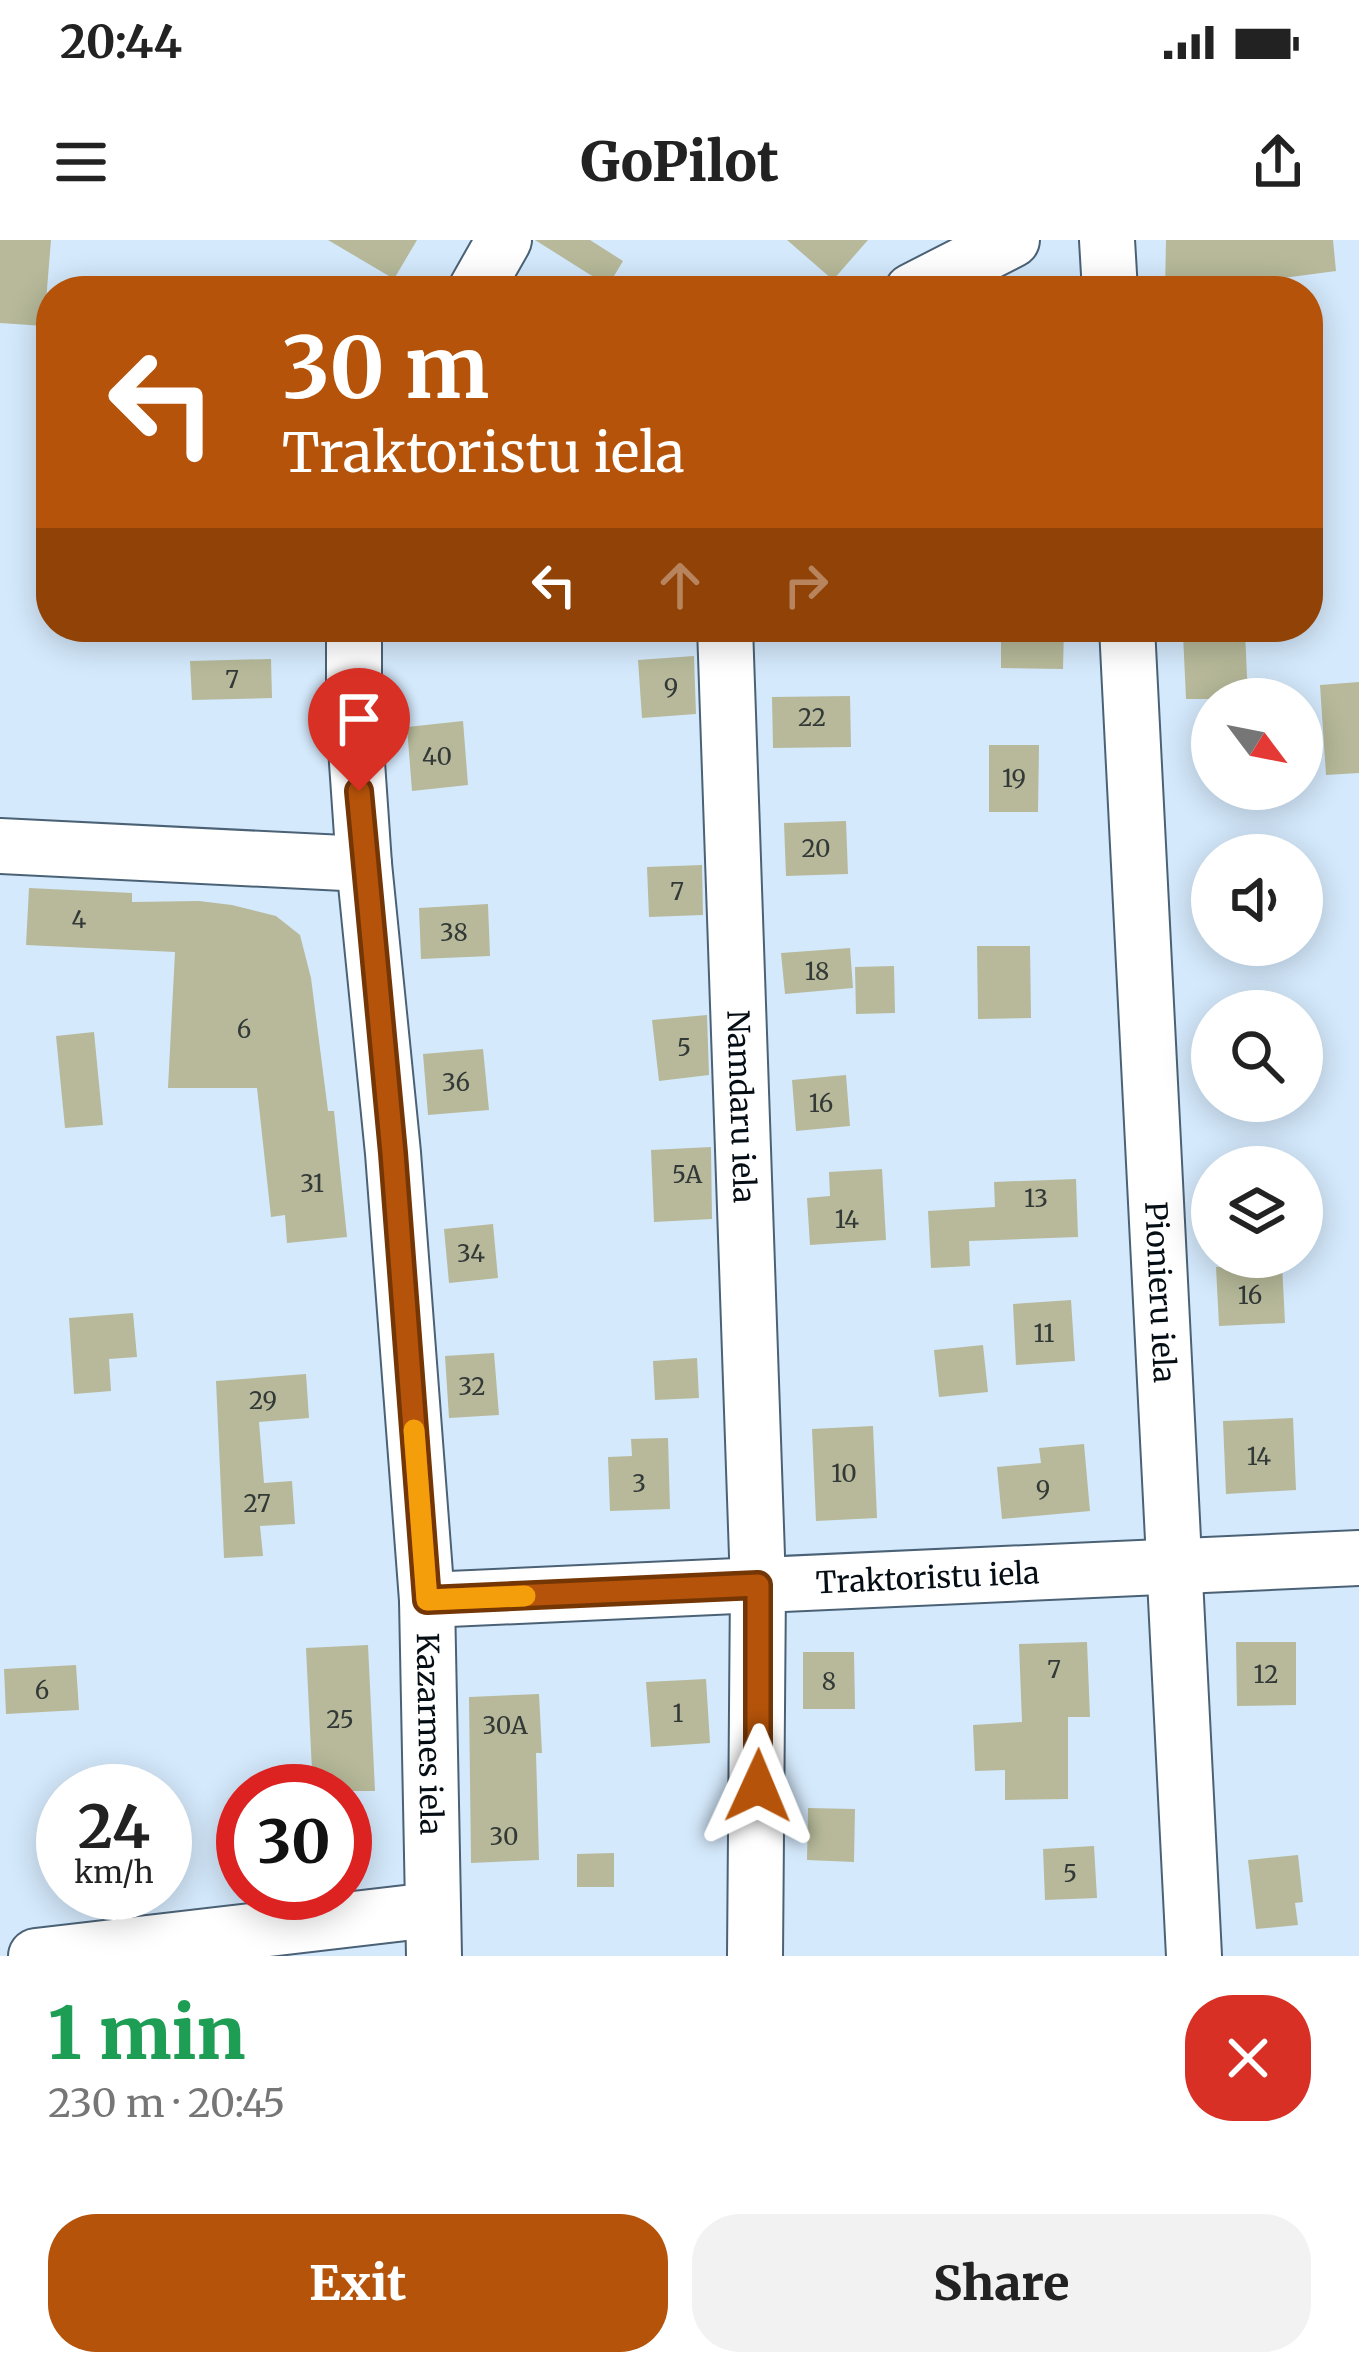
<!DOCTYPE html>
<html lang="en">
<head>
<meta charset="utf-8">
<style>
	:root { --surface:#fff; --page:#f2f2f2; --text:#222; --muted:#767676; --accent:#b45309 }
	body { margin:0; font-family:Merriweather,serif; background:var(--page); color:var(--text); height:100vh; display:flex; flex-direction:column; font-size:45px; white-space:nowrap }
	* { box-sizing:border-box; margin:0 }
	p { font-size:39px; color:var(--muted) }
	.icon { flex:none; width:66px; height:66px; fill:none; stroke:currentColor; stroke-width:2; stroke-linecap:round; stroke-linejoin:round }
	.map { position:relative; height:1716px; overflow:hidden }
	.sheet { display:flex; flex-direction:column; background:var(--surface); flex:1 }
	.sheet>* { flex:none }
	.banner { position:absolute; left:36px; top:36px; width:1287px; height:366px; border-radius:48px; box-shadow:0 6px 30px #0003; background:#b45309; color:#fff; overflow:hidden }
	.needle { width:78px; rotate:122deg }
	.controls { position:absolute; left:1191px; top:438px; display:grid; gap:24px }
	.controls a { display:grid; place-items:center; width:132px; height:132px; border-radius:50%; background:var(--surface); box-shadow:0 6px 30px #0003; font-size:60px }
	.speed { position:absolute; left:36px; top:1524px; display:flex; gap:24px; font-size:60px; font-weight:700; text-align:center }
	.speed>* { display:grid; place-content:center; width:156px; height:156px; border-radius:50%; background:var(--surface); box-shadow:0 6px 30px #0003; line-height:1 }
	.speed small { font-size:30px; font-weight:400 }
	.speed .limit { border:18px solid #d22; background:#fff; color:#111 }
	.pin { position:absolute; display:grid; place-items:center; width:102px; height:102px; color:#fff; margin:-123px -51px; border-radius:50% 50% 50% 0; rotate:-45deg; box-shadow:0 0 12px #0007 }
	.pin .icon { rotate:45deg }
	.me { position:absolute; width:132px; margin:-66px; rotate:1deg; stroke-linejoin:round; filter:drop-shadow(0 0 9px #0008) }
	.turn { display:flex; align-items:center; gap:42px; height:252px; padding:0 48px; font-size:54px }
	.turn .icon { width:156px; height:156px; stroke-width:2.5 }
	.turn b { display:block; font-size:84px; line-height:102px }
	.lanes { display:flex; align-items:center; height:114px; padding:0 48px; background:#0003; justify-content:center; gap:60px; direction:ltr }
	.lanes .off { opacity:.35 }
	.round { display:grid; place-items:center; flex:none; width:126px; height:126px; border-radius:48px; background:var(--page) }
	.head { display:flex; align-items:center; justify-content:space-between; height:204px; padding:0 48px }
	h1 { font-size:72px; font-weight:800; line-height:90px; color:#1e9e55 }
	.button { display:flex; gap:24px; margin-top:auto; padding:24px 48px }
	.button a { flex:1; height:138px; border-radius:48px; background:var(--accent); color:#fff; font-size:48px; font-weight:800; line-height:138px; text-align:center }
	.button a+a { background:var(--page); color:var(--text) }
	.status { display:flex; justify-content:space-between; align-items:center; height:84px; padding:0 60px; background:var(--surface); direction:ltr }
	.status svg { height:33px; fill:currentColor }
	header { display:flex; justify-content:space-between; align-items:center; height:156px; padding:0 48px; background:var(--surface); font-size:54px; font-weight:800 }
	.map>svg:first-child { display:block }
	.building { fill:#b7b99a }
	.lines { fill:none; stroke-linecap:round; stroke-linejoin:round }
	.minor-casing { stroke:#4b6276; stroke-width:58 }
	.minor { stroke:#fff; stroke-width:54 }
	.route-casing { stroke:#753606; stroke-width:30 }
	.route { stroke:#b45309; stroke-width:21 }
	.slow { stroke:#f59e0b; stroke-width:21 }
	.labels { text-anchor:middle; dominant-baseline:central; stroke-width:12; stroke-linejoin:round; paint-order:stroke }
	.number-label { font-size:24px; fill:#323936 }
	.street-label { font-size:30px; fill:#060e15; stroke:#fff }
</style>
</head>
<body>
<div class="status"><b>20:44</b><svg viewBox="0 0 49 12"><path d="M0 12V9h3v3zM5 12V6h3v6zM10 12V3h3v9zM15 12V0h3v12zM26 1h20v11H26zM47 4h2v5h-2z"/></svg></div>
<header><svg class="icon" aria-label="menu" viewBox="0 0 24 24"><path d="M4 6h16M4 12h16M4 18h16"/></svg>GoPilot<svg class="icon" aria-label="share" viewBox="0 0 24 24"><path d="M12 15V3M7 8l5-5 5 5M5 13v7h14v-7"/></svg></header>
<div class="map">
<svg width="1359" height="1716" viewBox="0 0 1359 1716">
	<rect width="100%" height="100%" fill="#d4e9fc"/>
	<path class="building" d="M0,0H51L44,86L0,83Z
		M328,0H417L394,39Z
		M535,0H590L623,21L608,46Z
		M787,0H868L833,40Z
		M1166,0H1333L1336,31L1239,44V51H1165Z
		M1001,387H1064L1063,429L1001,428Z
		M1245,391L1248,459H1186L1183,394Z
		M694,416L696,474L642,478L638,420Z
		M271,419L272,458L192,460L190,421Z
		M1359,442V533L1326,535L1320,445Z
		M850,456L851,507L773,508L772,457Z
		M463,481L468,545L412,551L407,487Z
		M989,505H1039L1038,572H989Z
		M846,581L848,634L786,636L784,583Z
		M702,625L703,675L649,677L647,627Z
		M29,648L132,653V662L199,661L232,665L276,676L300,695L311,738L328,871H334L347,997L287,1003L285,975L271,977L257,848H168L175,712L26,705Z
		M488,664L490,716L421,719L419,668Z
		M977,706H1030L1031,778L978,779Z
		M850,708L853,748L785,754L781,713Z
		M894,726L895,773L856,774L855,727Z
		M707,775L709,835L659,841L652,780Z
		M94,792L103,885L65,888L56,796Z
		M483,809L489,870L428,875L423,814Z
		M846,835L850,886L796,891L792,840Z
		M711,907L712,979L654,982L651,910Z
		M882,929L886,1000L810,1005L807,958L830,956L829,932Z
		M1076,939L1078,997L969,1001L970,1026L931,1028L928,971L995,967L994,942Z
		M493,984L498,1038L449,1043L444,989Z
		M1282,1024L1285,1083L1219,1086L1216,1027Z
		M1071,1060L1075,1121L1016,1125L1013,1064Z
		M133,1073L137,1117L109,1119L111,1151L74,1154L69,1078Z
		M983,1105L988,1152L939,1157L934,1110Z
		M494,1113L499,1175L449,1178L445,1116Z
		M697,1118L699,1158L655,1160L653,1121Z
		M306,1134L309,1178L259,1182L264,1243L292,1241L295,1284L260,1286L263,1316L224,1318L216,1141Z
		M1293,1178L1296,1250L1226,1254L1223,1181Z
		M873,1186L877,1278L816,1281L812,1189Z
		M668,1198L670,1269L610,1271L608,1217L632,1216L631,1199Z
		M1084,1204L1090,1271L1002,1279L997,1227L1041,1223L1039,1208Z
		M1087,1402L1090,1477H1068V1559L1005,1560V1530L975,1531L973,1485L1022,1482L1019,1404Z
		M1236,1402H1296V1465L1237,1466Z
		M368,1405L375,1551H313L306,1408Z
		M803,1412H854L855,1469H803Z
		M76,1425L79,1470L6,1474L4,1429Z
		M706,1439L710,1503L651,1507L646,1442Z
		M539,1454L542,1513H536L539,1620L471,1623L469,1457Z
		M808,1568L855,1569L854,1622L807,1620Z
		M1094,1606L1097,1658L1045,1660L1043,1609Z
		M614,1613V1647H577V1614Z
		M1298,1615L1303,1662L1295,1663L1298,1685L1256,1689L1248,1620Z"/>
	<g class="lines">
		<g class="minor-casing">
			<g id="minor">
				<path d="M1107,0L1110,51"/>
				<path d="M475,51L504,0"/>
				<path d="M912,51L1012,0"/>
				<path id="s1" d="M354,387V479L364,624L393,913L427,1360L434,1716"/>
				<path id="s2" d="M725,387L758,1345L755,1716"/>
				<path id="s3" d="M1127,387L1194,1716"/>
				<path d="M0,606L364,624"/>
				<path id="s4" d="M427,1360L1359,1318"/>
				<path d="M36,1716L431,1670"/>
			</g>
		</g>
		<use href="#minor" class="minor"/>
	</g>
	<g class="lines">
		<g class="route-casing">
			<path id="route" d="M359,551L393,913L427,1360L758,1345V1546"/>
		</g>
		<use href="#route" class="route"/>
		<path class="slow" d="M414,1190L427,1360L525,1356"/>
	</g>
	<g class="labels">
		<g class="number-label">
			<text x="232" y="439">7</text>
			<text x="671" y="447">9</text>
			<text x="812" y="477">22</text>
			<text x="437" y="516">40</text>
			<text x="1014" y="538">19</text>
			<text x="816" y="608">20</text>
			<text x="677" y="651">7</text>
			<text x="79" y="679">4</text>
			<text x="454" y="692">38</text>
			<text x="817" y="731">18</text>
			<text x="244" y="789">6</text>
			<text x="684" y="807">5</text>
			<text x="456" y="842">36</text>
			<text x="821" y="863">16</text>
			<text x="687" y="934">5A</text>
			<text x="312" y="943">31</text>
			<text x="1036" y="958">13</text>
			<text x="847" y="979">14</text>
			<text x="471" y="1013">34</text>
			<text x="1250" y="1055">16</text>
			<text x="1044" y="1093">11</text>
			<text x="472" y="1146">32</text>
			<text x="263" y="1160">29</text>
			<text x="1259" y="1216">14</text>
			<text x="844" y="1233">10</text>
			<text x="639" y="1243">3</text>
			<text x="1043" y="1249">9</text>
			<text x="257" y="1263">27</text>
			<text x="1054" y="1429">7</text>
			<text x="1266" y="1434">12</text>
			<text x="829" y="1441">8</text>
			<text x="42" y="1450">6</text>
			<text x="678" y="1473">1</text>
			<text x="340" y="1479">25</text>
			<text x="505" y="1485">30A</text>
			<text x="504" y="1596">30</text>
			<text x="1070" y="1633">5</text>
		</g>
		<g class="street-label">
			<text stroke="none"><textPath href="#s2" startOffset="480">Namdaru iela</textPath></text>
			<text stroke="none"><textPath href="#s3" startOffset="666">Pionieru iela</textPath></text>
			<text stroke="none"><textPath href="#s4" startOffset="501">Traktoristu iela</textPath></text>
			<text stroke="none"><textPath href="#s1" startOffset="1110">Kazarmes iela</textPath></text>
		</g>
	</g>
</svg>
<div class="controls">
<a><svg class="needle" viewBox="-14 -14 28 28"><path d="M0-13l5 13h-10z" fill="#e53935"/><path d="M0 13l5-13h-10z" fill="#767676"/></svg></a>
<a><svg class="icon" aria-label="sound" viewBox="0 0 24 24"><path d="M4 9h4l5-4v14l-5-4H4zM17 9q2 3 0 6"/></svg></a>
<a><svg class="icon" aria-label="search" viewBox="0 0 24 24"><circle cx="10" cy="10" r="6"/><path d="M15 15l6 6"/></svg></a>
<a><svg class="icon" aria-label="layers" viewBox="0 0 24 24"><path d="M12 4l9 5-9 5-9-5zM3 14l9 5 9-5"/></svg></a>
</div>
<div class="speed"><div>24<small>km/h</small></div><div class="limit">30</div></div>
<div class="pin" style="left:359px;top:551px;background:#d93025"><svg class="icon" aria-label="arrive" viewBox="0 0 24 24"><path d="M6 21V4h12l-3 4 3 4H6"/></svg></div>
<svg class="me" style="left:758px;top:1546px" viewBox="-20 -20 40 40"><path d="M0-17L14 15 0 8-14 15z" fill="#b45309" stroke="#fff" stroke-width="4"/></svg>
<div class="banner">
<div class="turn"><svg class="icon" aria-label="left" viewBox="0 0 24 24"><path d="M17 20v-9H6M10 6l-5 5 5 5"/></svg><div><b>30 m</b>Traktoristu iela</div></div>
<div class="lanes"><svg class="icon" aria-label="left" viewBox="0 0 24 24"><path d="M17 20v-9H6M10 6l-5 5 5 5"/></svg><svg class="icon off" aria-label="ahead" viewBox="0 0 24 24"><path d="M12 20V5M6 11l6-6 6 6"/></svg><svg class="icon off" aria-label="right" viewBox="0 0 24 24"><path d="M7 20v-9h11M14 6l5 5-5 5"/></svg></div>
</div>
</div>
<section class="sheet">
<div class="head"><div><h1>1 min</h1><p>230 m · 20:45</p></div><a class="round" style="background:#d93025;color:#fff"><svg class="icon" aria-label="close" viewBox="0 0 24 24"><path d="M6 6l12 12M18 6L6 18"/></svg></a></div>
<div class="button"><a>Exit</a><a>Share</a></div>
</section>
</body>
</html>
